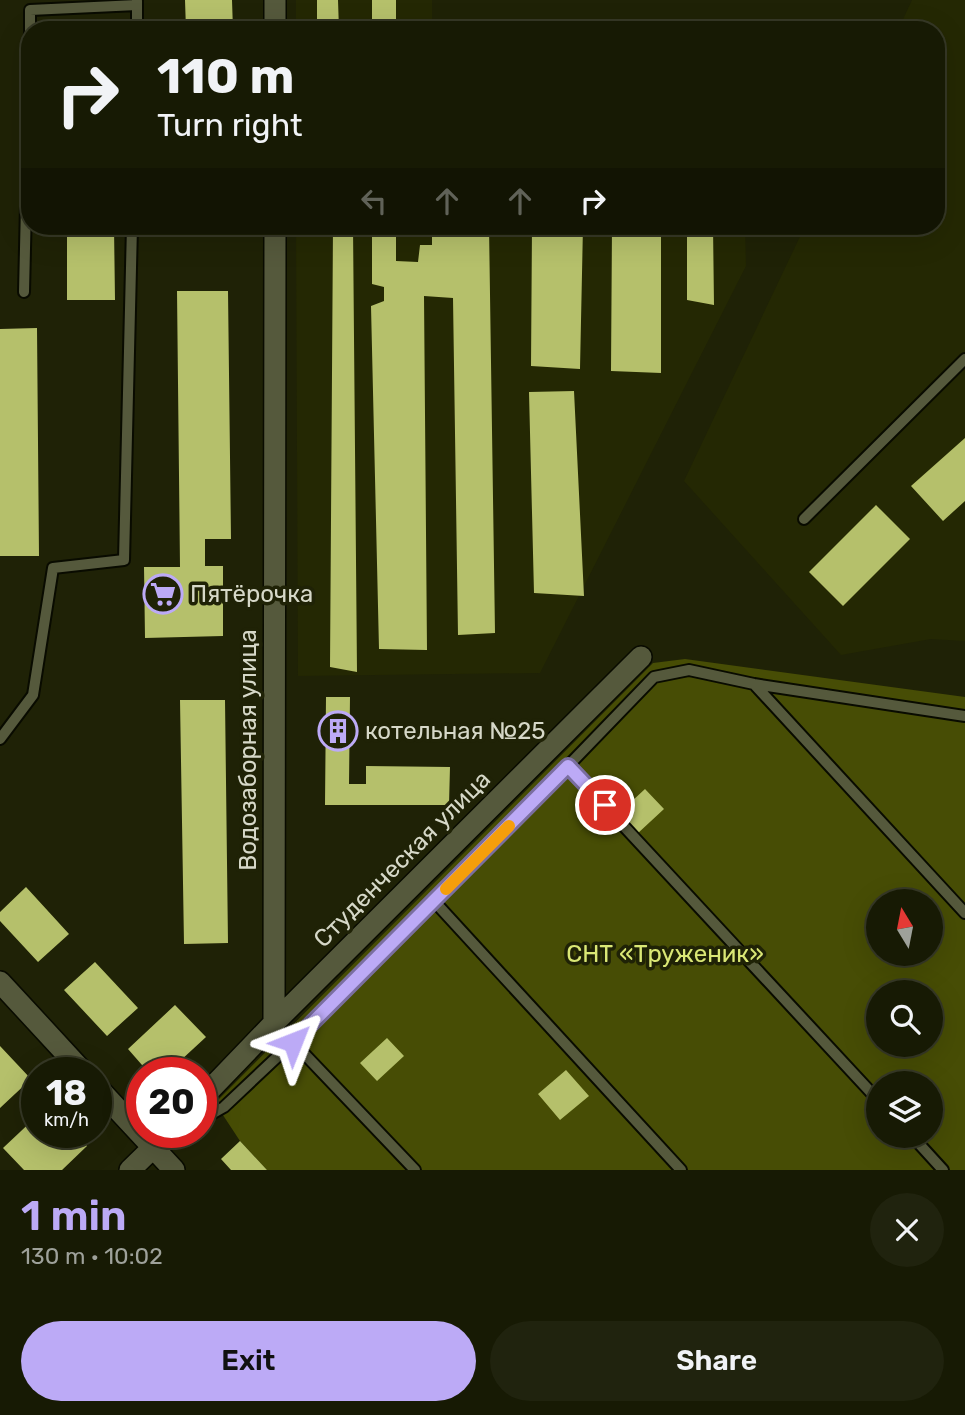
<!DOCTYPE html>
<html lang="en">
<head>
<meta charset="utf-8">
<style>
	:root { --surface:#171a04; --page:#20230e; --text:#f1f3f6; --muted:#9ea19a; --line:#363826; --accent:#bcaaf6 }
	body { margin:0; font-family:Rubik,sans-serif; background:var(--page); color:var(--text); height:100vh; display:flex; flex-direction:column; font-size:26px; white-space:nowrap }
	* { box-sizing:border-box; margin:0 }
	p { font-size:23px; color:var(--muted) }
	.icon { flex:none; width:38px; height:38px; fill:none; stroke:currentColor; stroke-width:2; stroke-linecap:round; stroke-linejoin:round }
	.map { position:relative; height:1170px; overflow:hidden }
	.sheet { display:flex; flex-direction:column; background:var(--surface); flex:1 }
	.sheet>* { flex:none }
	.hud { position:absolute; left:21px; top:21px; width:924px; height:214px; border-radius:28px; box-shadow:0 7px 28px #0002,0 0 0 2px var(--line); background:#171a04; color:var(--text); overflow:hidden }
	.needle { width:46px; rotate:350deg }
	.controls { position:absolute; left:866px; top:889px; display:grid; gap:14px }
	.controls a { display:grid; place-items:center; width:77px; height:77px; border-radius:50%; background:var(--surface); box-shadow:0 7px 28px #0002,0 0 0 2px var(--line); font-size:35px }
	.speed { position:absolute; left:21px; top:1057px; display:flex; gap:14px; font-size:35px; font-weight:700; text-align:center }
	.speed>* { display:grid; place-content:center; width:91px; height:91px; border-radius:50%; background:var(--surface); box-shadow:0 7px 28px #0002,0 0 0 2px var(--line); line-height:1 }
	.speed small { font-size:18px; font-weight:400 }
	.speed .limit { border:10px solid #d22; background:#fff; color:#111 }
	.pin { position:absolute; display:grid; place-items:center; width:60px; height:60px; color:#fff; margin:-30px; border:4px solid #fff; border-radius:50%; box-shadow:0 2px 7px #0007 }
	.me { position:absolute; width:77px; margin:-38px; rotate:45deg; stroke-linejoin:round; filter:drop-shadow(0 0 5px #0008) }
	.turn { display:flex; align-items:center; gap:24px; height:147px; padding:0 21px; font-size:32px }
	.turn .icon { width:91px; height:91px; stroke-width:2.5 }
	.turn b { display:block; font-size:49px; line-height:60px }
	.lanes { display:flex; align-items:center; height:66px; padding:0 21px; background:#0003; justify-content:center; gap:35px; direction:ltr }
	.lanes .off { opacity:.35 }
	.round { display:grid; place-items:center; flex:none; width:74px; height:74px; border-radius:37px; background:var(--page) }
	.overview { display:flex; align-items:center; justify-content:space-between; height:119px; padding:0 21px }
	h1 { font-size:42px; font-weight:600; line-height:52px; color:var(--accent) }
	.cta { display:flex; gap:14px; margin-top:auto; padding:14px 21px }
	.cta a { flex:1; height:80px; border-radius:42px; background:var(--accent); color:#111; font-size:28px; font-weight:600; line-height:80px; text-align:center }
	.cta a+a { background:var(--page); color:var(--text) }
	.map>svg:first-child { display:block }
	.built { fill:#242803 }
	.green { fill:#474d05; fill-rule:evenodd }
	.building { fill:#b5c06b }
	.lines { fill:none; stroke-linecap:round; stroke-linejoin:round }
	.service-casing { stroke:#090b00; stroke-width:14 }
	.minor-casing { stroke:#090b00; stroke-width:24 }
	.service { stroke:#55593c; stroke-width:10 }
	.minor { stroke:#55593c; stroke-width:21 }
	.route-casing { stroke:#7a6ea0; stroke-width:18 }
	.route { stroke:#bcaaf6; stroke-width:12 }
	.slow { stroke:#f59e0b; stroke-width:12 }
	.labels { text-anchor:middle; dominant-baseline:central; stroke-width:7; stroke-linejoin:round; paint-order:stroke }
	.poi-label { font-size:24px; fill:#d6d8c8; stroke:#1f2206; text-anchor:start }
	.street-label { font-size:24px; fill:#d6d8c8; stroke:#1f2206 }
	.park-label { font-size:24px; fill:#dae775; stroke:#1f2206 }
</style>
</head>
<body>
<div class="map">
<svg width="965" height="1170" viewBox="0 0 965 1170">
	<rect width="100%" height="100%" fill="#1f2206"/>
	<path class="built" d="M296,0H432V30H296Z
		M912,0H965V641L931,639L841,655L684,481L805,226H936V30H898Z
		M296,226H745L746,266L540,673L298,676Z"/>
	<path class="green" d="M685,659L965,697V1170H267L240,1141L215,1103L653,663ZM878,901H931V954H878ZM878,992H931V1045H878ZM878,1083H931V1136H878Z"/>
	<path class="building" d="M185,0H232L233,30H186Z
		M317,0H338L339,30H317Z
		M372,0H396V30H372Z
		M67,226H114L115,300H67Z
		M333,226H353L357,672L330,667Z
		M372,226H396V261L418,262L420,245H432V226H489L495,633L458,635L453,298L424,296L427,650L379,649L371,306L384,301V287L372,284Z
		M532,226H583L580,369L531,366Z
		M612,226H661V373L611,371Z
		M687,226H713L714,305L687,300Z
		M177,291H228L231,539H205V566H223V636L145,638L144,567H180Z
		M37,328L39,556H0V329Z
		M574,391L584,596L534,593L529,392Z
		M965,438V501L943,521L911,486Z
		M876,505L910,539L843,606L809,572Z
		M326,697H350L349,784H366V766L450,767L449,805H325Z
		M180,700H225L228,943L184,944Z
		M645,789L664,809L637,834L618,814Z
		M26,887L69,934L38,962L0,921V912Z
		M95,962L138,1008L107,1036L64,990Z
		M175,1005L206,1037L167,1073H149L128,1049Z
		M387,1038L404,1056L377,1081L360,1063Z
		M0,1046L31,1079L0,1108Z
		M566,1070L589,1096L560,1120L538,1094Z
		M37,1116V1132H75L87,1146L62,1170H24L3,1148Z
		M240,1141L267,1170H231L221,1159Z"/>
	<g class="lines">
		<g class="service-casing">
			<path id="service" d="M30,30V10L137,5
				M137,30V1
				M24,292L30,32
				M804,519L965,359
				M754,684L965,913
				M0,739L33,695L53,568L124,560L132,226
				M568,766L878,1100
				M434,901L681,1170
				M293,1042L415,1170
				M201,1120L224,1107L293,1042L568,766L654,677L689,670L754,684L965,716
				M912,1136L943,1170"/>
		</g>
		<g class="minor-casing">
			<path id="minor" d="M275,30V0
				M0,982L84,1073
				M274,1023L275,226
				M96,1086L174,1170
				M201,1099L274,1023L641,657
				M130,1170L169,1132"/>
		</g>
		<use href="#service" class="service"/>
		<use href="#minor" class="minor"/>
	</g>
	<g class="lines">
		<g class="route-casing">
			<path id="route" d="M293,1042L568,766L605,805"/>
		</g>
		<use href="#route" class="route"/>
		<path class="slow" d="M446,889L509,826"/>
	</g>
	<defs>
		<g id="supermarket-ring" transform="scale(2.0125)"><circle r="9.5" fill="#1f2206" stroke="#bcaaf6" stroke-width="1.5"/><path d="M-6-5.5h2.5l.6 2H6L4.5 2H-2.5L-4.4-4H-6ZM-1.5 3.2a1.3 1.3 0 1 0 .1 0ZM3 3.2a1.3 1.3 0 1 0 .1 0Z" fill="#bcaaf6"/></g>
		<g id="building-ring" transform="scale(2.0125)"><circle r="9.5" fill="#1f2206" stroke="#bcaaf6" stroke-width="1.5"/><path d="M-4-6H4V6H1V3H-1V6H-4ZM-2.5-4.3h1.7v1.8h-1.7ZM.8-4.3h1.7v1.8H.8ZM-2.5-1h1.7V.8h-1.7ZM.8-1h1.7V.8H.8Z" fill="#bcaaf6"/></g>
	</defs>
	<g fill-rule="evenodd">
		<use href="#supermarket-ring" x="163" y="594"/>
		<use href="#building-ring" x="338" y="731"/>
	</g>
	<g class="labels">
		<g class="poi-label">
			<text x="190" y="594">Пятёрочка</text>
			<text x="365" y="731">котельная №25</text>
		</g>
		<g class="street-label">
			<text transform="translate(248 750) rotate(-90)">Водозаборная улица</text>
			<text transform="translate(402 859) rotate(-45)">Студенческая улица</text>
		</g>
		<g class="park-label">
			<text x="665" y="954">СНТ «Труженик»</text>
		</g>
	</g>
</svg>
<div class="controls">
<a><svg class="needle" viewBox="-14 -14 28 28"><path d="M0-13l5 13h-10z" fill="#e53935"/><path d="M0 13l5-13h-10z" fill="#9ea19a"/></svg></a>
<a><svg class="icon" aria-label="search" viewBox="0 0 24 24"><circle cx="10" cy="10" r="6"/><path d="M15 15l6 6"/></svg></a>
<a><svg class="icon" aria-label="layers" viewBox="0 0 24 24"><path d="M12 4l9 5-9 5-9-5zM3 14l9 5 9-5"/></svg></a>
</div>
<div class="speed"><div>18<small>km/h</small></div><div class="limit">20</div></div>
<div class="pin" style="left:605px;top:805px;background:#d93025"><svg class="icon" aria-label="arrive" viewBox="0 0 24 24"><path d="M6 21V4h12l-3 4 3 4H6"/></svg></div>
<svg class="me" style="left:293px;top:1042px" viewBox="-20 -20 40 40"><path d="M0-17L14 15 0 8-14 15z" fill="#bcaaf6" stroke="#fff" stroke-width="4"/></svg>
<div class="hud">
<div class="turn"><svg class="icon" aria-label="right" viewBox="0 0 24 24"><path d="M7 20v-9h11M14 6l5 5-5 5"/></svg><div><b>110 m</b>Turn right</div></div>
<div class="lanes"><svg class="icon off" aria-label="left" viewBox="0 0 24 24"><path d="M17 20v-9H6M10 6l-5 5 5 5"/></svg><svg class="icon off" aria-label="ahead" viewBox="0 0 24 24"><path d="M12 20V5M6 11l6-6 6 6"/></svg><svg class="icon off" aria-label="ahead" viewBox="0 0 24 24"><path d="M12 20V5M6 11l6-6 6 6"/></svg><svg class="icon" aria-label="right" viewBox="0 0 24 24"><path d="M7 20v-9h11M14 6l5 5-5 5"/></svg></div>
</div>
</div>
<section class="sheet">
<div class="overview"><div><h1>1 min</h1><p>130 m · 10:02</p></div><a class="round"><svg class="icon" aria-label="close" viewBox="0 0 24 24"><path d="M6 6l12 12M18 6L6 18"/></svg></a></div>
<div class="cta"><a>Exit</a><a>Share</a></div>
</section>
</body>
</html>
